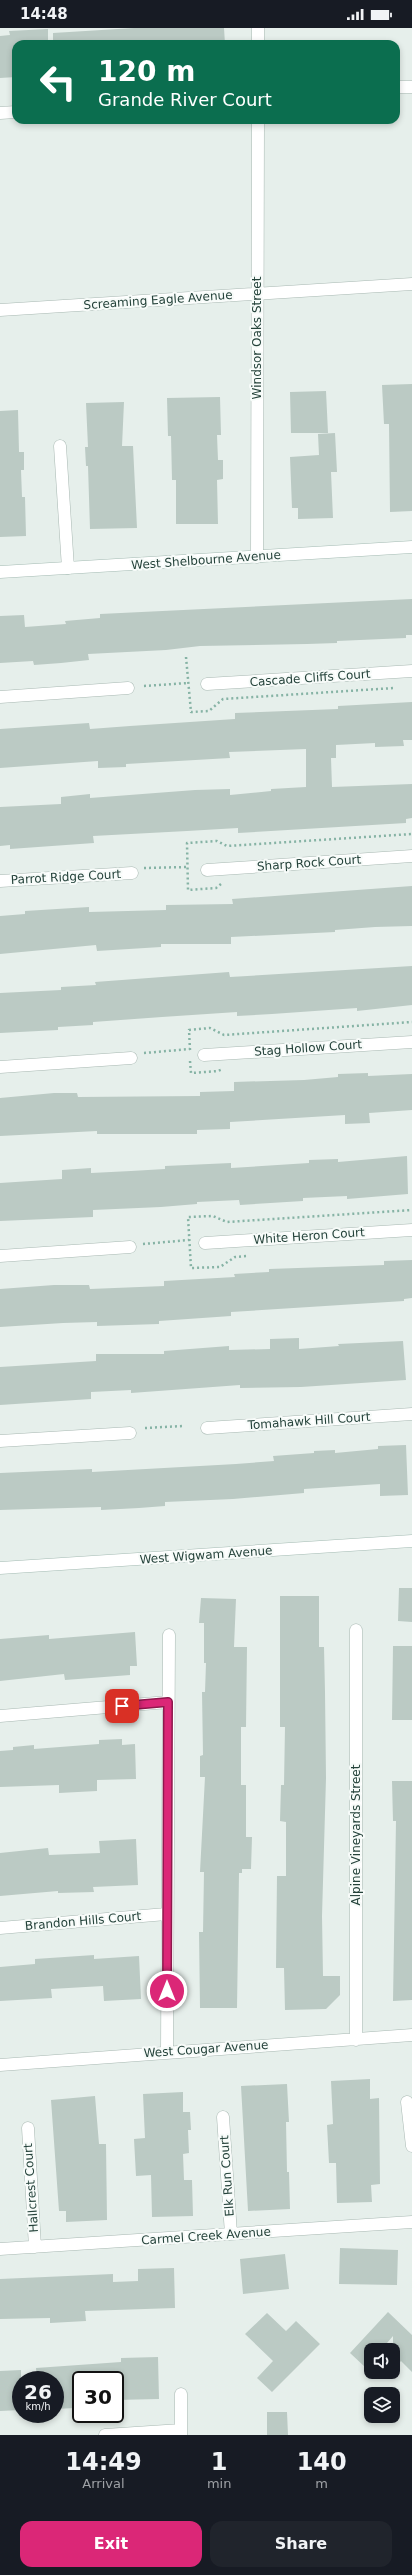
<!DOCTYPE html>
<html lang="en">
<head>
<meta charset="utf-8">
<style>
	:root { --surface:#171b24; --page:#20242c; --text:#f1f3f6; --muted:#9ea1a6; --accent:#db2777 }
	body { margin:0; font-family:"DejaVu Sans",sans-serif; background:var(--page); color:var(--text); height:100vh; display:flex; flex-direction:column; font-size:15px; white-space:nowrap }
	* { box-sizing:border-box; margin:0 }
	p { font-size:13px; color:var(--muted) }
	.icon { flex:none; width:22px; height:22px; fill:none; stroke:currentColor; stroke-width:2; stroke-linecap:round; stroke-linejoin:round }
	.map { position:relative; height:2407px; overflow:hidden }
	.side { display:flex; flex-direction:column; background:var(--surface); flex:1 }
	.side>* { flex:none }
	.hud { position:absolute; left:12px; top:12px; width:388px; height:84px; border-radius:12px; box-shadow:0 2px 6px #0003; background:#0b6e4f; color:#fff; overflow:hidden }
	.controls { position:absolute; left:364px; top:2315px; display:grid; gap:8px }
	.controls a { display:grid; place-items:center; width:36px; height:36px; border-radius:8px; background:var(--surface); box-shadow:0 2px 6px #0003; font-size:20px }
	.speed { position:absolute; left:12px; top:2343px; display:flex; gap:8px; font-size:20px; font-weight:700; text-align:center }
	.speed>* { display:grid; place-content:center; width:52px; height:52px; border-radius:50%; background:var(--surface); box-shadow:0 2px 6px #0003; line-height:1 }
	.speed small { font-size:10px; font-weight:400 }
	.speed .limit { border:2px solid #111; border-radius:6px; background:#fff; color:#111 }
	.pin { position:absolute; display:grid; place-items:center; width:34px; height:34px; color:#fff; margin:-17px; border-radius:8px; box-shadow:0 2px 6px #0006 }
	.me { position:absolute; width:44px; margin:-22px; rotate:0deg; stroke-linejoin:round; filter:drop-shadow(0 0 3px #0008) }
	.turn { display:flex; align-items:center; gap:14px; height:84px; padding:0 20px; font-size:18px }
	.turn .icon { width:52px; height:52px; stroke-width:2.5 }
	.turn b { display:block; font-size:28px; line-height:34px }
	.eta { display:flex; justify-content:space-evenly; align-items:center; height:68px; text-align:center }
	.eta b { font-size:24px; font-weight:700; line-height:28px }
	.action { display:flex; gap:8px; margin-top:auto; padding:8px 20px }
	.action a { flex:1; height:46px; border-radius:12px; background:var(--accent); color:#fff; font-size:16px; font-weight:700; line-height:46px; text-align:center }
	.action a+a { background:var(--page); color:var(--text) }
	.status { display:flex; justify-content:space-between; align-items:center; height:28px; padding:0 20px; background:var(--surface); direction:ltr }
	.status svg { height:11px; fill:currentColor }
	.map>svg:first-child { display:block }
	.building { fill:#bbcac4 }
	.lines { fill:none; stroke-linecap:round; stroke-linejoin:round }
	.street-casing { stroke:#a8b8b2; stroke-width:13 }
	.secondary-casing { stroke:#a4bbb3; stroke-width:13 }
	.path { stroke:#86b3a5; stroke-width:2.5; stroke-dasharray:2 3; stroke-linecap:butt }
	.street { stroke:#fff; stroke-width:12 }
	.secondary { stroke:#fff; stroke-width:12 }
	.route-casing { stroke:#8e194d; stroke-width:10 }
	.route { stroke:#db2777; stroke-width:7 }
	.labels { text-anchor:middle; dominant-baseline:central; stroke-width:4; stroke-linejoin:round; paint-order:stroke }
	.street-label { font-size:12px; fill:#24423a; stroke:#f7fbf9 }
</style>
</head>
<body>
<div class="status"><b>14:48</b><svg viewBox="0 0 49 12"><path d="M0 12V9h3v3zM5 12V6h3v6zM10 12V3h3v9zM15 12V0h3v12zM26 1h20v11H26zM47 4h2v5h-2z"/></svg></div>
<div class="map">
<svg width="412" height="2407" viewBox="0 0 412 2407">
	<rect width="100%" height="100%" fill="#e6efeb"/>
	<path class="building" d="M134,0H224L225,16H53V5Z
		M48,1V16H16V49L0,50V8L10,7L9,3Z
		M412,356V483L390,484L389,396H384L382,357Z
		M326,363L328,405H291L290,364Z
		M220,369L221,407H217L218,432H223V451L217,452L218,496H176V452H172L171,408H168L167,370Z
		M124,374L122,418H133L137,500L90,501L88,438H86L85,419H88L86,375Z
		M18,382L19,424H24V442H21L22,469H25L26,508L0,509V383Z
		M335,405L337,444H331L333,490L298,491V480H292L290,429L319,427L318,406Z
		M412,571V607H406V610L337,613V615L307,616L200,618L166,622L88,626L89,632L61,635L34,637L33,633L0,635V588L24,587L25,599L66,596L65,593L100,590V586Z
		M412,674V712H403L404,718L375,719V715L336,717V730H331L332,759L412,756V790L406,791V795L238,805V800L187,803L93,808L94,815L10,821V817L0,818V779L61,776V769L90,766V770L195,762L230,761V767L271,763V761L306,759V721L229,724L230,730L126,736V739L98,740V733L0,740V701L89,695L90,701L130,698L235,691V685L338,681V678Z
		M412,858V898L375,899L335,902V904L231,909V916H161V919L97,923L96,917L0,926V888L25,886V883L89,879V884L166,882V877L233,876L232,871Z
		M412,938V977L357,983V980L272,986L237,988V984L162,989L93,994V997L58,999V1002L0,1005V965L61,962V959L96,957L95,954L229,944L230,949Z
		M368,1045V1048L412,1046V1082L369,1085L370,1095L345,1096V1087L230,1094V1101L197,1102V1106H97V1103L0,1108V1070L54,1065H77L78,1069L200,1068V1064L234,1063V1054L304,1052L338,1049V1046Z
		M407,1128L408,1166L347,1171V1168L303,1170V1173L240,1177L239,1172L197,1174V1176L161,1179L93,1182V1189L0,1193V1155L62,1151V1142L91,1140V1145L131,1143L165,1141V1138L231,1135V1140L309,1135V1132L338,1131V1134Z
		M412,1232V1270L404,1271V1273L231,1284V1288L159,1293V1296L97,1298V1294L63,1295L0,1299V1261L54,1257H89L90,1261L164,1258V1253L235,1249L234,1246L269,1244V1241L384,1237V1233Z
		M299,1310V1321L339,1318L338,1316L403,1313L406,1352L301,1359L240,1360V1357L131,1365V1362L91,1364V1371L0,1377V1339L96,1333V1326H164V1323L229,1318V1322L270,1321V1311Z
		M406,1417L408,1467L380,1468V1456L304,1461V1465L233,1471L165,1474V1478L139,1480L101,1482V1479L0,1482V1445L92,1441V1444L236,1436L274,1433L273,1428L314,1425V1423L335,1422V1425L378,1421V1418Z
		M399,1560H412V1594L398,1593Z
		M280,1568H319V1619H324L325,1664L326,1750L322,1888L323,1948H340V1967L326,1981L285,1982L284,1940H276L277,1848H286V1794L280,1793L281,1757H284L285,1699H280Z
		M201,1570L236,1571L234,1619H247L246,1699H241V1757H246V1809H252L251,1841H242V1845H239L237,1980H200L199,1904H203L204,1844H200L205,1749H200V1728L203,1727L202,1664H205L206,1635H204V1595H199Z
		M135,1604L137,1638H130V1647L65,1652L64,1646L0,1653V1611L49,1607V1611Z
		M393,1618H412V1692H392Z
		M122,1711V1717L135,1716L136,1751L97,1752V1763L59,1765V1757L0,1759V1723L13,1722V1719L34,1717V1721L99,1716V1712Z
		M392,1753H412V1972L393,1973L396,1793H393Z
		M136,1811L138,1857L93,1859L94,1864L58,1865V1863L0,1868V1825L48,1820L49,1827L100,1825L99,1813Z
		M94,1927V1931L139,1928L141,1971L104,1973L103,1958L51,1961L52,1970L0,1973V1939L35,1936V1931Z
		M370,2051V2071L379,2070L380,2156L371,2157L372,2174L337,2175L336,2135H329L327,2097L333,2096L331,2053Z
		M287,2056L289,2094H286L287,2144H289L290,2181L248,2183L241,2058Z
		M183,2064V2084H190L191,2102H188L189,2125L183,2126L184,2152H192L193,2188L152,2189L151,2147L136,2148L134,2111L145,2110L143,2066Z
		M95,2068L99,2116H106L107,2192L66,2194V2183H59L51,2072Z
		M340,2220L398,2222L397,2257L339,2256Z
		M285,2226L289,2261L243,2266L240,2231Z
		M174,2240L175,2280L85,2283L86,2293L50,2295V2290L0,2291V2251L113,2246V2254L138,2253V2241Z
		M388,2284L412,2307V2344L401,2333L393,2342V2308L381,2322H371V2333L365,2339L350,2325Z
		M267,2285L286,2303L296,2293L320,2316L272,2364L257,2350L273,2333L245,2306Z
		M158,2329L159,2371L115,2372V2352H73L75,2380L55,2381V2352H37L36,2340L121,2334V2330Z
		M21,2342V2382L0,2383V2343Z
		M267,2384H287L288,2407H267Z"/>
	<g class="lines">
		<g class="street-casing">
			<path id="street" d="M258,16V0
				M396,59H412
				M0,85L16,84
				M0,282L412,256
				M60,418L68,540
				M257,529L258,92
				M207,656L412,643
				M0,669L128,660
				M207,842L412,828
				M0,853L132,845
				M204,1027L412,1014
				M0,1039L131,1030
				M205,1215L412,1202
				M0,1228L130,1219
				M207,1400L412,1386
				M0,1413L130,1405
				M356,1602V2012
				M0,1688L168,1674
				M0,1900L166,1886
				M167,2024L169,1607
				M0,2037L412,2007
				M407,2074L412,2118
				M223,2089L231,2206
				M28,2100L35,2219
				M0,2221L412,2194
				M181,2366V2407
				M105,2407L181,2402"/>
		</g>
		<g class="secondary-casing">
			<path id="secondary" d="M0,544L412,519
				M0,1540L412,1513"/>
		</g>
		<path class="path" d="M186,629L191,684L209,683L223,671L394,660
			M144,658L188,655
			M144,840L187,839
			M221,856L216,860L188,862L187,815L217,813L227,818L412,806
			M190,1022L189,1002L210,1000L224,1007L412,994
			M144,1025L190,1021
			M190,1033L191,1045L218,1043L223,1041
			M143,1216L189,1212
			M246,1228L235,1229L220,1239L191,1240L188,1189L213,1188L227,1194L412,1182
			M145,1400L183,1398"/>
		<use href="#street" class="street"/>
		<use href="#secondary" class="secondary"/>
	</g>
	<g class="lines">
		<g class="route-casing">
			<path id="route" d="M122,1678L168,1674L167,1963"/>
		</g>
		<use href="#route" class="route"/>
	</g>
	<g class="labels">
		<g class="street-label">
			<text transform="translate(158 272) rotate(-4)">Screaming Eagle Avenue</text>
			<text transform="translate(257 310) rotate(-90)">Windsor Oaks Street</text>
			<text transform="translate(206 532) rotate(-4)">West Shelbourne Avenue</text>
			<text transform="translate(310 650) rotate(-4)">Cascade Cliffs Court</text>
			<text transform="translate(309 835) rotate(-4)">Sharp Rock Court</text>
			<text transform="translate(66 849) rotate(-3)">Parrot Ridge Court</text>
			<text transform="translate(308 1020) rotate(-4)">Stag Hollow Court</text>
			<text transform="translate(309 1208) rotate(-4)">White Heron Court</text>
			<text transform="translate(309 1393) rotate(-4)">Tomahawk Hill Court</text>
			<text transform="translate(206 1527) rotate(-4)">West Wigwam Avenue</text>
			<text transform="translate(356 1807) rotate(-90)">Alpine Vineyards Street</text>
			<text transform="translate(83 1893) rotate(-5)">Brandon Hills Court</text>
			<text transform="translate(206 2021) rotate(-4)">West Cougar Avenue</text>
			<text transform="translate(227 2148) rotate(-94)">Elk Run Court</text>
			<text transform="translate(31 2160) rotate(-94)">Hallcrest Court</text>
			<text transform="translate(206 2208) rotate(-4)">Carmel Creek Avenue</text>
		</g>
	</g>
</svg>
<div class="controls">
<a><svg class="icon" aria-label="sound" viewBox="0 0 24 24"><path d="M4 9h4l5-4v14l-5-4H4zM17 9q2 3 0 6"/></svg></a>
<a><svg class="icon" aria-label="layers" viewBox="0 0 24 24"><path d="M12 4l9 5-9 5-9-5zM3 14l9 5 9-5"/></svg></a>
</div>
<div class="speed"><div>26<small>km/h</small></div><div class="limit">30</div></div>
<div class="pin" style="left:122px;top:1678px;background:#d93025"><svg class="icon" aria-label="arrive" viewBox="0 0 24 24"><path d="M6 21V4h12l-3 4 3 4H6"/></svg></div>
<svg class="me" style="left:167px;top:1963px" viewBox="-20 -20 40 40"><circle r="17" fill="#db2777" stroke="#fff" stroke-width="3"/><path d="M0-11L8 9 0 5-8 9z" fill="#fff"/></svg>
<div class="hud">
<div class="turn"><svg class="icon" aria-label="left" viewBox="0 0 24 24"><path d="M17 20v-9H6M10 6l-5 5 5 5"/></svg><div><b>120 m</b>Grande River Court</div></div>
</div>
</div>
<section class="side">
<div class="eta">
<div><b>14:49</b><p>Arrival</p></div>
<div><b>1</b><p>min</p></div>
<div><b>140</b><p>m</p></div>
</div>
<div class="action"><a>Exit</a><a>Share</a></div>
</section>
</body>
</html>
